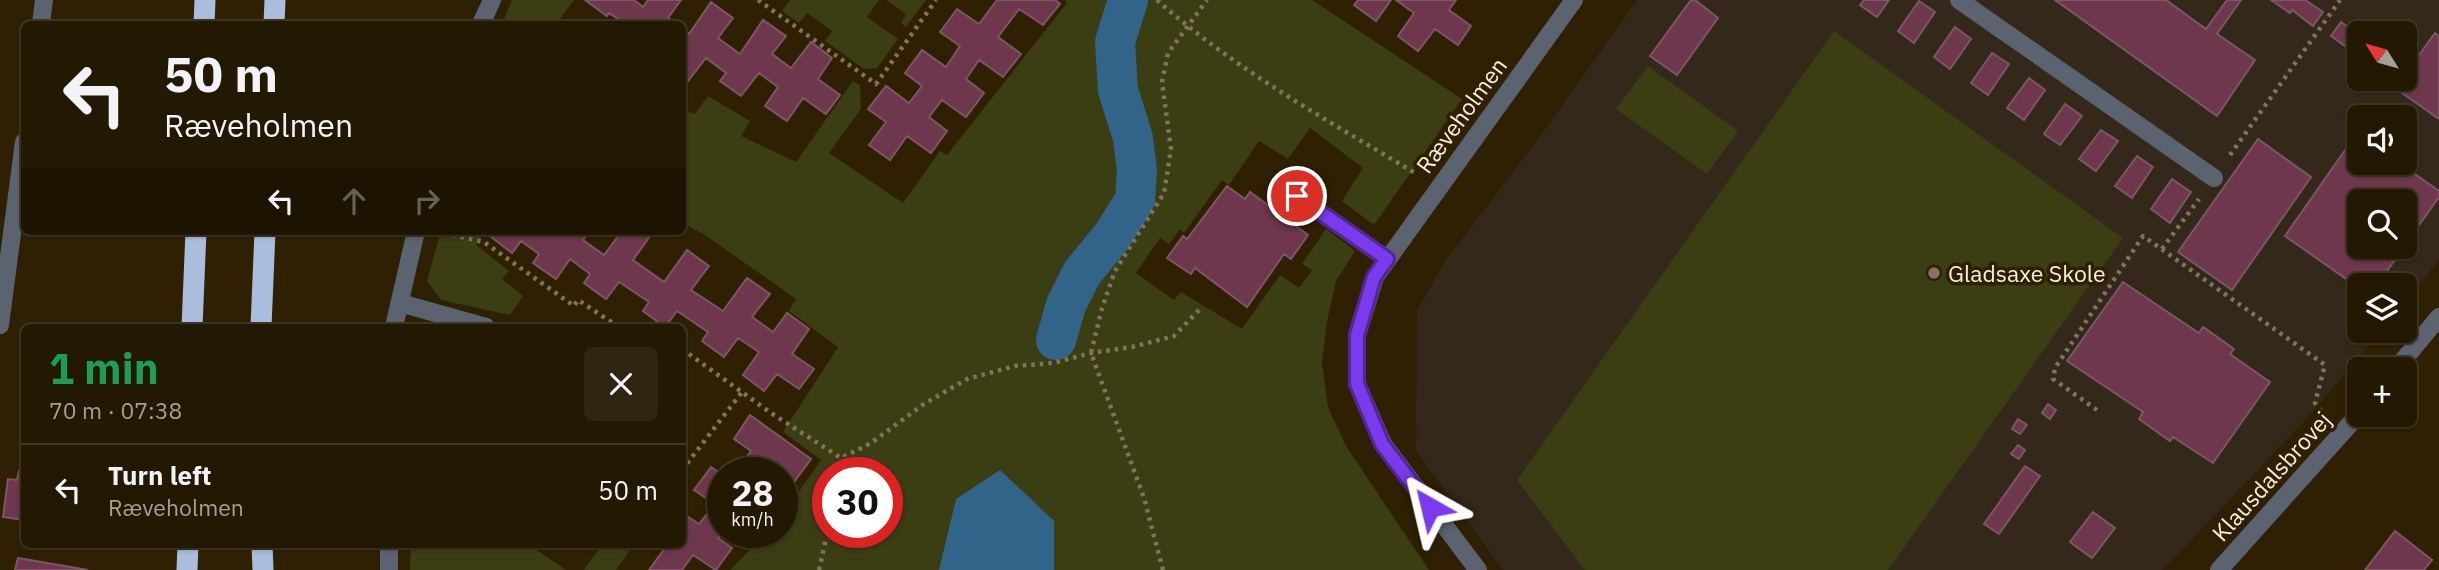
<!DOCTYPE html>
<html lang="en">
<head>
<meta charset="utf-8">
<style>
	:root { --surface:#231802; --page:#2f2511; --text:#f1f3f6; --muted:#a3a099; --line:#403724 }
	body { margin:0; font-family:"IBM Plex Sans",sans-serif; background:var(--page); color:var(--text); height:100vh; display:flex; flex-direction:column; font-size:26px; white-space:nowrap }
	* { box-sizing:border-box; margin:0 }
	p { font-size:23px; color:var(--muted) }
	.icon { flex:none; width:38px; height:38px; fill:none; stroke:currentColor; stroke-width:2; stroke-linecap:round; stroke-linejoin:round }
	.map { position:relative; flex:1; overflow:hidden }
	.drawer { position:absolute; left:21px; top:324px; width:665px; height:224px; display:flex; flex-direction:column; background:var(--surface); border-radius:10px; box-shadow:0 2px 5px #0004,0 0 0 2px var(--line) }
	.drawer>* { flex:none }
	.banner { position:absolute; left:21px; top:21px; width:665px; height:214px; border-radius:10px; box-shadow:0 2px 5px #0004,0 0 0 2px var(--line); background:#231802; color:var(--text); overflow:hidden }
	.needle { width:46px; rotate:307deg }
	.buttons { position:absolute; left:2347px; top:21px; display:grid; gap:14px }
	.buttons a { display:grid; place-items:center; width:70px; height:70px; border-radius:10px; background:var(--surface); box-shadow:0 2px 5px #0004,0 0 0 2px var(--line); font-size:35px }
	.speed { position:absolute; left:707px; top:457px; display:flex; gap:14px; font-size:35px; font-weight:700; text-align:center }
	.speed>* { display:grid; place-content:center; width:91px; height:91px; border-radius:50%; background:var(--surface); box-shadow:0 2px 5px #0004,0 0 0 2px var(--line); line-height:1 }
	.speed small { font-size:18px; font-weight:400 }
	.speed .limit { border:10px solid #d22; background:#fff; color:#111 }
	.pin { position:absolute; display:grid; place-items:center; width:60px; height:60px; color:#fff; margin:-30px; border:4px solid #fff; border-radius:50%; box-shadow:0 2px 7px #0007 }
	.me { position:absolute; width:77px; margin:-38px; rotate:323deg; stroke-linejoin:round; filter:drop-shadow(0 0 5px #0008) }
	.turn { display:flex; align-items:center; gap:24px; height:147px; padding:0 28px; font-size:32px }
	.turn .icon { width:91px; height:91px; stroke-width:2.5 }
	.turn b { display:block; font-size:49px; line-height:60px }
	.lanes { display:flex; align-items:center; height:66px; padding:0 28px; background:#0003; justify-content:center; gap:35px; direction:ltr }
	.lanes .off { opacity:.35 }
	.round { display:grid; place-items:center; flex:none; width:74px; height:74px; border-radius:10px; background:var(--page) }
	.summary { display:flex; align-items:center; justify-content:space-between; height:119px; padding:0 28px }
	h1 { font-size:42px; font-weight:700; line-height:52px; color:#1e9e55 }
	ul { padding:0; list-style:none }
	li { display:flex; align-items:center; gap:21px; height:91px; padding:0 28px; border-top:2px solid var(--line) }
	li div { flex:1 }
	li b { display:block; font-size:26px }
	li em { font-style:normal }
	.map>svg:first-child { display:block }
	.education { fill:#332819; fill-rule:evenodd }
	.green { fill:#3b3e13; fill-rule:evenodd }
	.water { fill:#326389 }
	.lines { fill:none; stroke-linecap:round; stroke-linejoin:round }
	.canal { stroke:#326389; stroke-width:40 }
	.building { fill:#6e374d; stroke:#7a5763; stroke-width:2 }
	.path { stroke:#81735c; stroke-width:4.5; stroke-dasharray:3.5 5; stroke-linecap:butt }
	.minor { stroke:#5b6370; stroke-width:18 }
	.highway { stroke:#aabddc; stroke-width:21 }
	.route-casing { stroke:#51269a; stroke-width:18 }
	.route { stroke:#7c3aed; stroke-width:12 }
	.education-dot { fill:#8d6e63; stroke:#2f2003; stroke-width:2.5 }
	.labels { text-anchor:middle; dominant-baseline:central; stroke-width:7; stroke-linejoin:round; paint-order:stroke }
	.street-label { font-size:23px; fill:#f9eede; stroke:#2f2003 }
	.poi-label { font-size:23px; fill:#f9eede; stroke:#2f2003; text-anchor:start }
</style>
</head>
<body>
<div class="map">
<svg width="2439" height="570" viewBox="0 0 2439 570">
	<rect width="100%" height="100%" fill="#2f2003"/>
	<path class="education" d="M1637,0H2439V260L2405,302L2404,285H2359V331H2381L2308,417L2163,570H1503L1416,451L1417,310L1446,260L1544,131ZM2359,33H2404V79H2359ZM2359,117H2404V163H2359ZM2359,201H2404V247H2359Z"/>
	<path class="green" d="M512,0H574L556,24H502Z
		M790,0H879L867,17L898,39L877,68L864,69L825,41L832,31L807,13L799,23L782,11Z
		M886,0H926L906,27L901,23L906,14Z
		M1065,0H1312L1462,99L1374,225L1342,201L1363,168L1310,128L1288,159L1259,141L1229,185L1222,180L1184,233L1180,229L1169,244L1160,238L1136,273L1174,300L1181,292L1242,329L1280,275L1299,288L1312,270L1302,264L1326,229L1355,251L1336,281L1327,321L1322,362L1328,407L1346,446L1429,570H730L768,532H782V516L821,460L783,432L838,347L789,311L796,299L705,235L683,223L682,109L695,114L708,96L750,121L741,136L796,162L853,81L860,85L861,109L829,153L903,203L940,151L947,155L1067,3ZM828,472H887V532H828Z
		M1834,31L2123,238L1888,570H1585L1517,480Z
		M1648,66L1738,131L1707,174L1616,109Z
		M441,231H485L476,245L509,271L502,279L523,296L510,315L441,300L427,281Z
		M411,544H528L566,570H410Z
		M602,544H634L616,570H584Z"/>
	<path class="water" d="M1000,470L1054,521V570H939L956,499Z"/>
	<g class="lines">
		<path class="canal" d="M1056,340L1066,305L1082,273L1113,235L1135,200L1137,171L1133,138L1118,90L1115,42L1128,0"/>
	</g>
	<path class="building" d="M585,0H634L643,7L648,0H681L668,18L677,24H625L609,13L607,16Z
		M997,0H1055L1060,4L1043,25L1019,9L998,37L1021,54L1003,77L979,60L966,79L984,93L966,117L942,100L929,117L947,131L931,153L907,136L890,160L869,145L886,122L868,109L886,86L909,103L922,86L905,73L922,50L946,67L960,46L940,32L957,9L979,24Z
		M1358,0H1391L1376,21L1354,5Z
		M1396,0H1456L1449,10L1471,26L1458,45L1435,29L1418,51L1398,36L1414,13Z
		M1691,0H1695L1718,18L1677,75L1650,56Z
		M1864,0H1889L1877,17L1860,5Z
		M2055,0H2166L2206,29L2227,0H2241L2217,34L2255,60L2217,116Z
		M2271,0H2305L2323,12L2313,26L2292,10L2290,13Z
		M1919,1L1935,12L1914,43L1898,31Z
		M711,2L733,18L718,38L740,54L763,20L786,36L772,54L791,68L811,42L832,58L818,79L840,95L826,114L803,98L787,121L765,106L778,87L759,73L741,96L720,81L726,73L706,58L688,81L682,77V29L689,34Z
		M2341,22L2359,35V56L2331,36Z
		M1955,27L1971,39L1950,69L1934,57Z
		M2435,33L2439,36V119L2395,88L2404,79V76Z
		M1992,53L2009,64L1988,95L1971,83Z
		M2029,78L2045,90L2024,120L2007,108Z
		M2065,104L2082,116L2060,145L2044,134Z
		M2101,130L2118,141L2096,171L2079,159Z
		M2357,133L2359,135V163H2399L2439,191V197L2404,246V201H2359V247H2404L2377,285H2359V288L2285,236Z
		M2258,139L2311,177L2232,290L2178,252Z
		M2137,156L2153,167L2132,198L2115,186Z
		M2172,179L2191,192L2170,223L2151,209Z
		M1227,186L1245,199L1250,192L1308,235L1291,259L1284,254L1247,307L1195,268L1191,274L1167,258L1183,236L1187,239Z
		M494,231H552L555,233L557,231H590L583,240L604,255L622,231H643L650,236L633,260L664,282L687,250L709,266L691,290L723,311L747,278L770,294L752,317L773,332L787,313L809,329L792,354L814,369L799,389L777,374L764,391L743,375L759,352L738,338L724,357L702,341L708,332L677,311L665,327L643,311L649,302L619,282L606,299L584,283L590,274L570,259L556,279L533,263L539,254L521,241L512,253L490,236Z
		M2123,282L2199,333L2203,327L2234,349L2230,354L2270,382L2213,463L2173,437L2170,441L2139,419L2143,412L2067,361Z
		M2048,404L2056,410L2050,419L2042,413Z
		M750,415L811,459L794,482L771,466L767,472H735L751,451L734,439Z
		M2018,419L2027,425L2020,434L2012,429Z
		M2018,445L2025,450L2019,459L2011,454Z
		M2025,466L2040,476L1999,534L1984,524Z
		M711,467L723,475V532L718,538L732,548L716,570L693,555L682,570H649L668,544H682V513L699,524L715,504L694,490Z
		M19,471L24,472V520L3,517L8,479L17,480Z
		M2093,512L2115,528L2092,558L2070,542Z
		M2395,531L2432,560L2424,570H2365Z
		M18,558L88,570H15Z"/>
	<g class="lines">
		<path class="path" d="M758,0L876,84L936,0
			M1157,0C1234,69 1327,120 1415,173
			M2230,155L2340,0
			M444,233L484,242L574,306L578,300L619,327
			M2162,249L2199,199
			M682,349L771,413L841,458L871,443L924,404L967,379L1015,366L1053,363L1091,353L1132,347L1174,336L1202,307
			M2097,410L2053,379L2055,368L2143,236L2325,365L2315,403L2322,412
			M682,470L742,392
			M839,472L841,458
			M819,570L828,529
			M1163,570L1144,498L1091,353L1102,308L1115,271L1164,193L1171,149L1162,82L1168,53L1207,0"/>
		<path class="minor" d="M1959,0L2214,178
			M41,24L44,0
			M481,24L492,0
			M1297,196L1387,259
			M400,303L486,327
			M0,325L24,142
			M394,327L416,231
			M2396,369L2439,317
			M389,570V544
			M1478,570L1383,444L1357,384V335L1375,277L1574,0
			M2219,570L2359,414"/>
		<path class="highway" d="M204,24L205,0
			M274,24L275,0
			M192,327L196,231
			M261,327L265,231
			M262,544L263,570
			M187,570L188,544"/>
	</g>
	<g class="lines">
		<g class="route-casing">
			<path id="route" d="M1297,196L1387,259L1374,277L1357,335V384L1382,444L1430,507"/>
		</g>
		<use href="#route" class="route"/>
	</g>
	<circle class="education-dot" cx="1934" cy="273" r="7"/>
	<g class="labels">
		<g class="street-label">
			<text transform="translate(1461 115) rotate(-54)">Ræveholmen</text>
			<text transform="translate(2271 476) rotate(-48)">Klausdalsbrovej</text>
		</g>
		<g class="poi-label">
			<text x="1948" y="273">Gladsaxe Skole</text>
		</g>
	</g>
</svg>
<div class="buttons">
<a><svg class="needle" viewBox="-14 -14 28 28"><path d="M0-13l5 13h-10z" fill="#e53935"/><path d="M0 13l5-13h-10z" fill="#a3a099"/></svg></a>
<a><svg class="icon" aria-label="sound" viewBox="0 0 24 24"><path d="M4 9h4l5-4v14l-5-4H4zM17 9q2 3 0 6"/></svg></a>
<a><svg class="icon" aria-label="search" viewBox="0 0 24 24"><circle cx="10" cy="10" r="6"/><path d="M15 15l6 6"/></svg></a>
<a><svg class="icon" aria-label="layers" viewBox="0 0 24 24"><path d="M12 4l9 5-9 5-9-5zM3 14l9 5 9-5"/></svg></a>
<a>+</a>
</div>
<div class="speed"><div>28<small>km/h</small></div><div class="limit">30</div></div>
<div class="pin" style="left:1297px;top:196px;background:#d93025"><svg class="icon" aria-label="arrive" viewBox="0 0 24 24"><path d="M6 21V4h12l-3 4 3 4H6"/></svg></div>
<svg class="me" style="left:1430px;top:507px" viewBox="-20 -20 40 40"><path d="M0-17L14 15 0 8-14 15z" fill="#7c3aed" stroke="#fff" stroke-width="4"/></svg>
<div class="banner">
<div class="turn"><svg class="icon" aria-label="left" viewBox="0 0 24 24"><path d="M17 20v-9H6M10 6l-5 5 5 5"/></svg><div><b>50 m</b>Ræveholmen</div></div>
<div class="lanes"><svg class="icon" aria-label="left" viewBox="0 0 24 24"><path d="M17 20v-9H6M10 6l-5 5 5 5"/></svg><svg class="icon off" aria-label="ahead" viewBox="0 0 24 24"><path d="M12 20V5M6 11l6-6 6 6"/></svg><svg class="icon off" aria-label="right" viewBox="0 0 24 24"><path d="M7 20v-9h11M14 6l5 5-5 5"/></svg></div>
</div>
<section class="drawer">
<div class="summary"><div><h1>1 min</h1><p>70 m · 07:38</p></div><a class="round"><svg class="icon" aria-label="close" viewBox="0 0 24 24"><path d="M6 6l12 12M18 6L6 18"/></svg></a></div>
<ul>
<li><svg class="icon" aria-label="left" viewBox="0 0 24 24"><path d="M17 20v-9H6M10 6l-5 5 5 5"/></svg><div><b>Turn left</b><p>Ræveholmen</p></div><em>50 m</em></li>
</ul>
</section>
</div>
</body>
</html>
